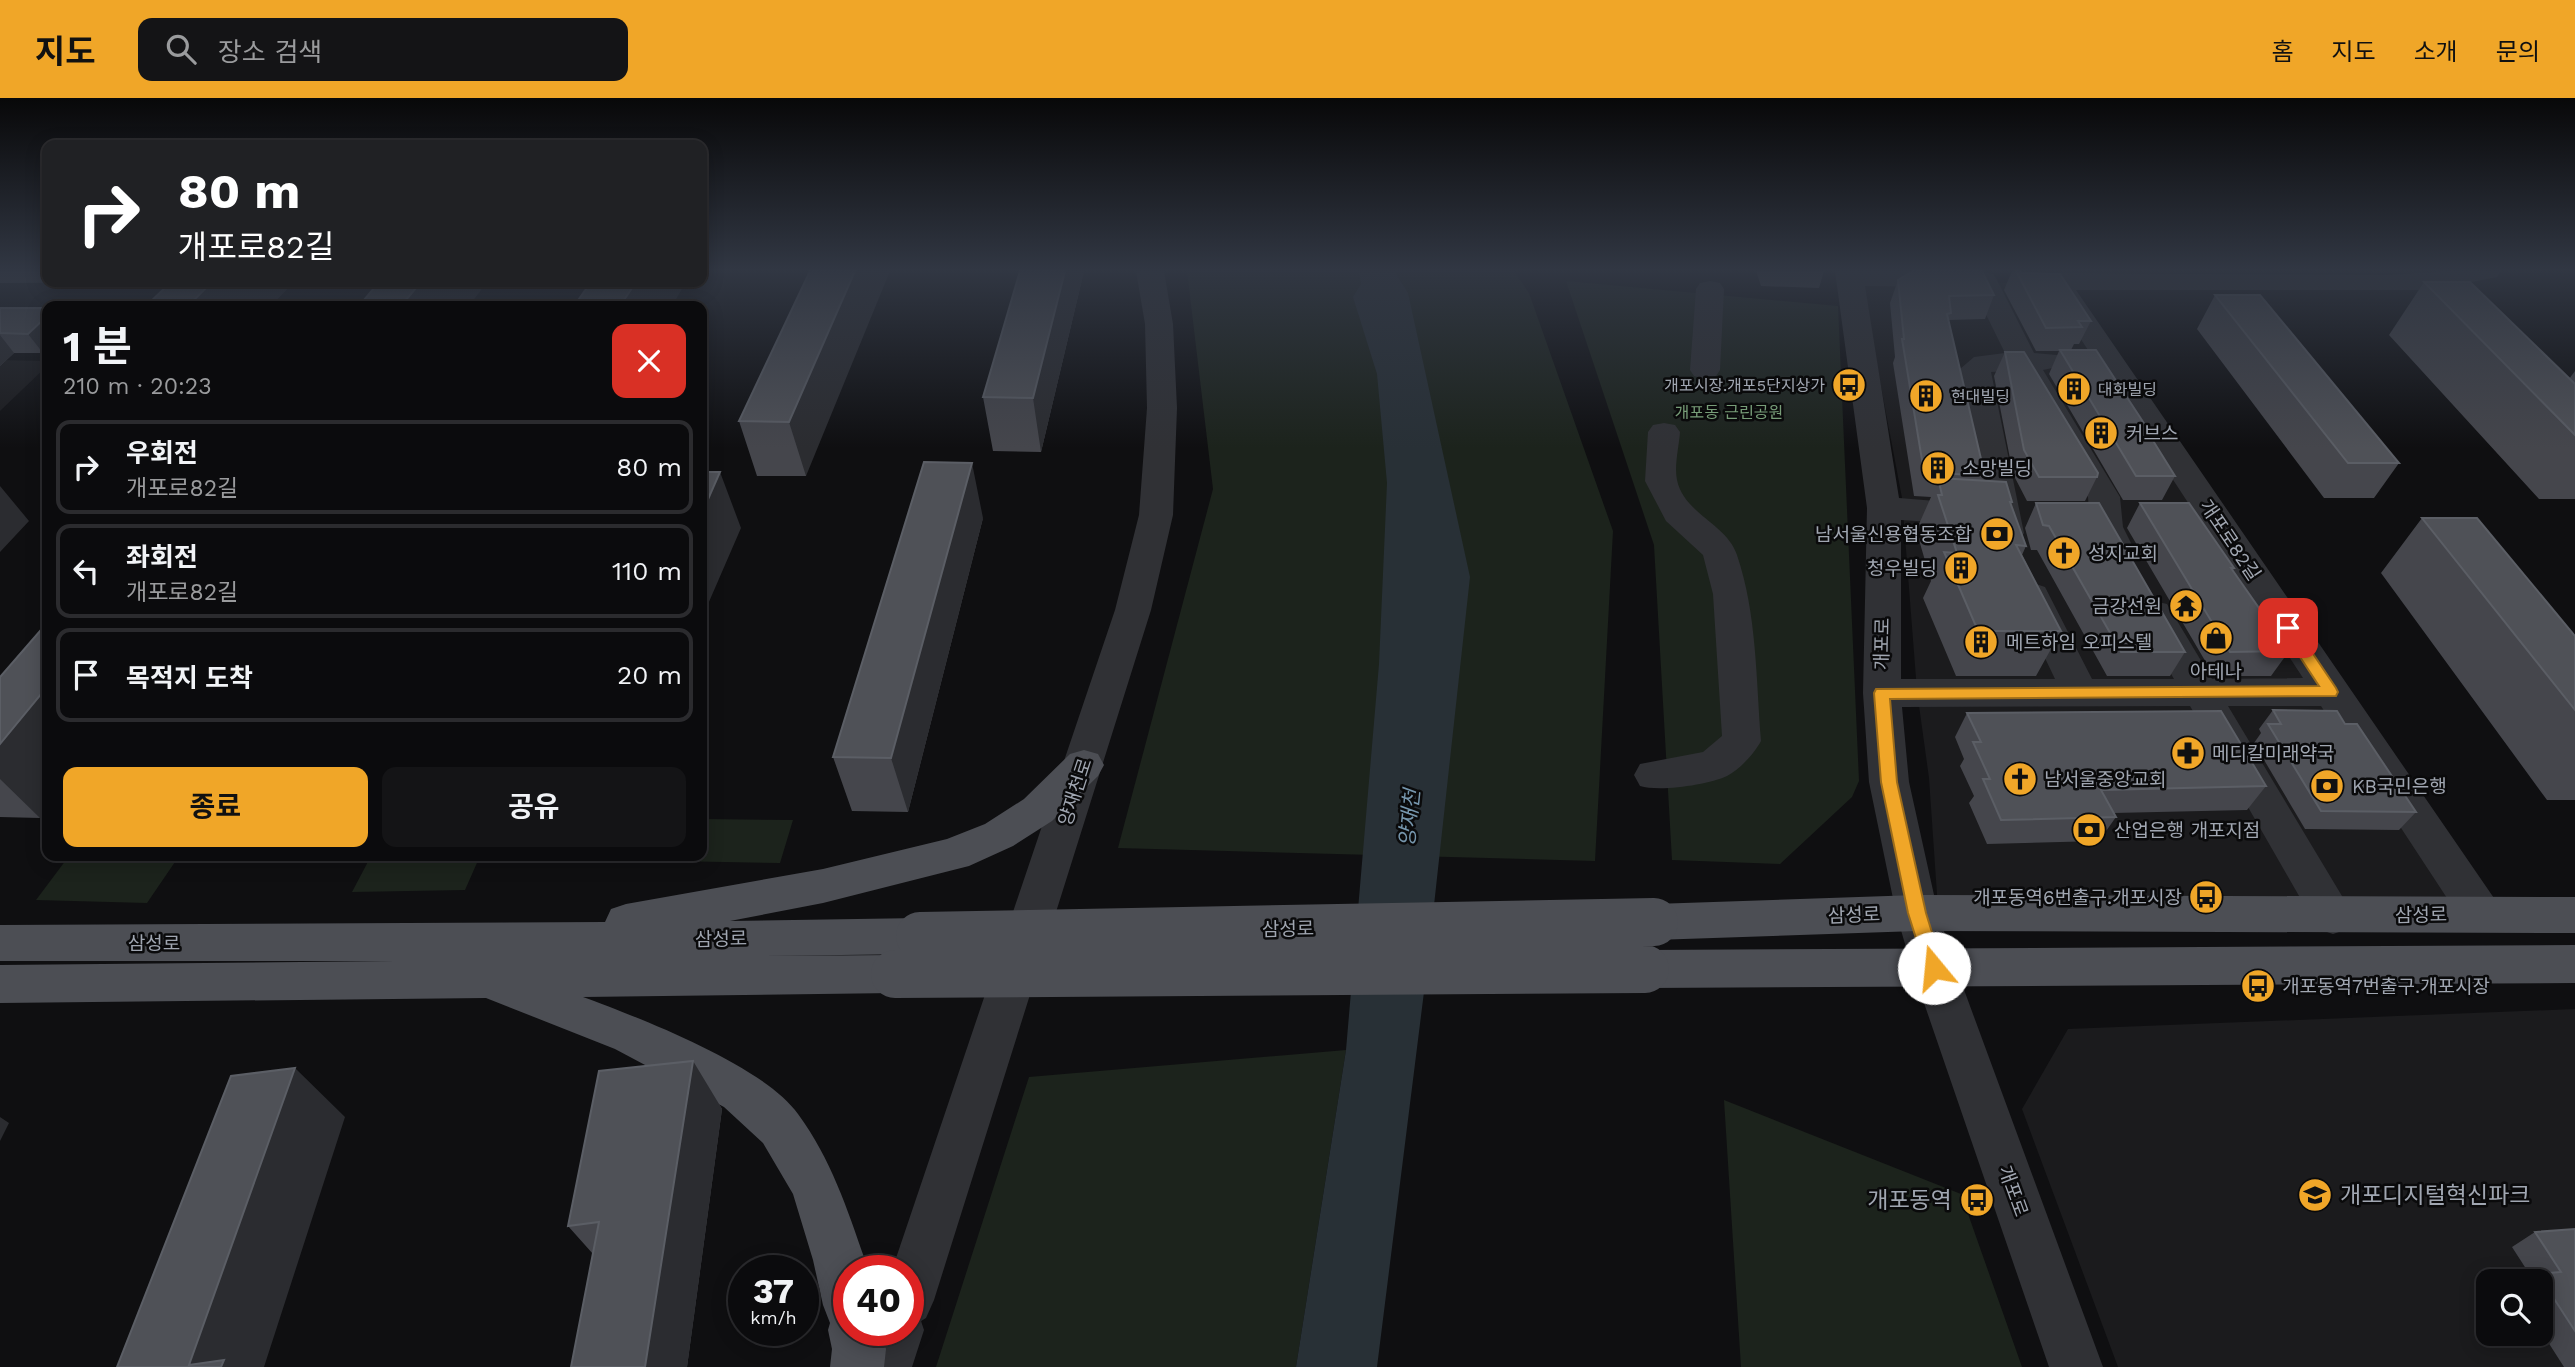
<!DOCTYPE html>
<html lang="ko">
<head>
<meta charset="utf-8">
<style>
	:root { --surface:#0b0b0d; --page:#141416; --text:#f1f3f6; --muted:#9a9b9d; --line:#2b2b2e; --accent:#f0a628 }
	body { margin:0; font-family:"Work Sans","Noto Sans KR",sans-serif; background:var(--page); color:var(--text); height:100vh; display:flex; flex-direction:column; font-size:26px; white-space:nowrap }
	* { box-sizing:border-box; margin:0 }
	p { font-size:23px; color:var(--muted) }
	.icon { flex:none; width:38px; height:38px; fill:none; stroke:currentColor; stroke-width:2; stroke-linecap:round; stroke-linejoin:round }
	.map { position:relative; flex:1; overflow:hidden }
	.panel { position:absolute; left:42px; top:203px; width:665px; height:560px; display:flex; flex-direction:column; background:var(--surface); border-radius:14px; box-shadow:0 4px 18px #0003,0 0 0 2px var(--line) }
	.panel>* { flex:none }
	.top-card { position:absolute; left:42px; top:42px; width:665px; height:147px; border-radius:14px; box-shadow:0 4px 18px #0003,0 0 0 2px var(--line); background:#202124; color:#fff; overflow:hidden }
	.fabs { position:absolute; left:2476px; top:1171px; display:grid; gap:14px }
	.fabs a { display:grid; place-items:center; width:77px; height:77px; border-radius:14px; background:var(--surface); box-shadow:0 4px 18px #0003,0 0 0 2px var(--line); font-size:35px }
	.speed { position:absolute; left:728px; top:1157px; display:flex; gap:14px; font-size:35px; font-weight:700; text-align:center }
	.speed>* { display:grid; place-content:center; width:91px; height:91px; border-radius:50%; background:var(--surface); box-shadow:0 4px 18px #0003,0 0 0 2px var(--line); line-height:1 }
	.speed small { font-size:18px; font-weight:400 }
	.speed .limit { border:10px solid #d22; background:#fff; color:#111 }
	.pin { position:absolute; display:grid; place-items:center; width:60px; height:60px; color:#fff; margin:-30px; border-radius:14px; box-shadow:0 4px 10px #0006 }
	.me { position:absolute; width:77px; margin:-38px; rotate:343deg; stroke-linejoin:round; filter:drop-shadow(0 0 5px #0008) }
	.turn { display:flex; align-items:center; gap:24px; height:147px; padding:0 21px; font-size:32px }
	.turn .icon { width:91px; height:91px; stroke-width:2.5 }
	.turn b { display:block; font-size:49px; line-height:60px }
	.round { display:grid; place-items:center; flex:none; width:74px; height:74px; border-radius:14px; background:var(--page) }
	.headline { display:flex; align-items:center; justify-content:space-between; height:119px; padding:0 21px }
	h1 { font-size:42px; font-weight:700; line-height:52px }
	.action { display:flex; gap:14px; margin-top:auto; padding:14px 21px }
	.action a { flex:1; height:80px; border-radius:14px; background:var(--accent); color:#111; font-size:28px; font-weight:700; line-height:80px; text-align:center }
	.action a+a { background:var(--page); color:var(--text) }
	ul { padding:0; list-style:none }
	li { display:flex; align-items:center; gap:21px; height:94px; margin:0 14px 10px; padding:0 7px; border:4px solid var(--line); border-radius:14px }
	li div { flex:1 }
	li b { display:block; font-size:26px }
	li em { font-style:normal }
	header { display:flex; align-items:center; gap:42px; box-sizing:border-box; height:98px; padding:0 35px; background:var(--accent); color:#111 }
	header strong { font-size:33px }
	nav { display:flex; gap:38px; margin-inline-start:auto; font-size:24px }
	.search { width:490px; height:63px; background:var(--page); display:flex; align-items:center; gap:18px; box-sizing:border-box; padding:0 24px; border-radius:14px; color:var(--muted); font-size:26px }
	.map>svg:first-child { display:block }
	.built { fill:#1b1b1d; fill-rule:evenodd }
	.green { fill:#1c231c }
	.water { fill:#283036 }
	.lines { fill:none; stroke-linecap:round; stroke-linejoin:round }
	.minor { fill:#303135; fill-rule:evenodd }
	.major { fill:#4c4e54; fill-rule:evenodd }
	.major-bridge { stroke:#4c4e54; stroke-width:48 }
	.wall { fill:#45464c }
	.shaded-wall { fill:#2b2c30 }
	.building { fill:#4f5157; stroke:#5b5e65; stroke-width:2 }
	.route { fill:#f0a628; stroke:#9c6c1a; stroke-width:2 }
	.labels { text-anchor:middle; dominant-baseline:central; stroke-width:5; stroke-linejoin:round; paint-order:stroke }
	.far-poi-label { font-size:16px; fill:#a0a6b1; stroke:#0a0a0b; text-anchor:start }
	.far-park-label { font-size:16px; fill:#779d78; stroke:#0a0a0b }
	.poi-label { font-size:19px; fill:#a0a6b1; stroke:#0a0a0b; text-anchor:start }
	.street-label { font-size:19px; fill:#a0a6b1; stroke:#0a0a0b }
	.water-label { font-size:21px; font-style:italic; fill:#7696ad; stroke:#0a0a0b }
	.near-poi-label { font-size:23px; fill:#a0a6b1; stroke:#0a0a0b; text-anchor:start }
</style>
</head>
<body>
<header>
<strong>지도</strong>
<div class="search"><svg class="icon" aria-label="search" viewBox="0 0 24 24"><circle cx="10" cy="10" r="6"/><path d="M15 15l6 6"/></svg>장소 검색</div>
<nav><a>홈</a><a>지도</a><a>소개</a><a>문의</a></nav>
</header>
<div class="map">
<svg width="2575" height="1269" viewBox="0 0 2575 1269">
	<rect width="100%" height="100%" fill="#0f0f11"/>
	<path class="built" d="M1861,182L2056,186L2459,802L1938,811L1929,680L1917,593L1902,400Z
		M0,262L47,263V268L0,313Z
		M2575,911V1269H2118L2022,1011L2068,931ZM2488,1183H2541V1236H2488Z"/>
	<path class="green" d="M1187,173H1514L1529,195L1613,433L1595,763L1118,750L1213,391Z
		M1566,183L1838,208L1859,683L1852,699L1780,766L1672,762L1654,447Z
		M702,721L793,722L780,765L670,763L672,758H702Z
		M69,758L177,761L147,805L36,802Z
		M371,758H480L465,792L352,794Z
		M1346,952L1296,1269H936L1029,979Z
		M1724,1002L1961,1096L2022,1269H1741Z"/>
	<path class="water" d="M1359,173H1394L1408,195L1470,479L1428,862L1377,1269H1296L1346,952L1379,566L1387,385L1377,276L1353,199L1361,186Z"/>
	<g class="lines">
		<path class="minor" d="M1136,173H1164L1173,226L1177,310L1173,417L1151,512L934,1202L926,1220L921,1223L924,1232L912,1269H858L872,1232H908V1172H892L1115,512L1139,417L1147,310L1145,226Z
			M1835,173H1954L1964,175L1968,181L1964,187L1954,189L1865,188L1899,400L1985,407L1960,271L1974,259L2005,255L1969,182L1973,176L1983,174L1993,176L1997,182L2034,255L2057,257L2062,263L2057,269L2043,272L2120,399L2123,429L2137,457L2132,465L2120,468L2108,465L2090,429L2088,399L2014,273L1991,274L2024,435L2019,443L2007,446L1995,443L1988,424L1977,427L1901,422V581H2055L2015,497L2021,489L2033,485L2045,489L2092,581H2174L2136,515L2141,506L2154,503L2167,506L2212,581L2303,580L2048,191L2029,189L2025,183L2029,177L2039,175L2389,177L2448,173H2501L2497,179L2432,192H2076L2496,803L2502,816L2496,829L2481,834L2466,829L2321,608H2228L2354,818L2348,831L2333,836L2318,831L2190,608L1902,609L1909,684L1938,815L1956,870L2103,1269H2049L1912,870L1896,815L1869,684L1863,595L1867,410Z
			M1710,183L1720,185L1724,191L1720,272L1716,278L1705,281L1694,278L1690,272L1696,191L1700,185Z
			M1664,325L1675,327L1680,334C1679,349 1674,368 1677,382C1684,416 1727,426 1737,457C1757,516 1756,581 1761,643C1754,656 1740,671 1727,678C1708,687 1659,694 1640,688L1634,677L1640,666L1703,654L1722,638L1713,496L1703,457L1666,423L1645,383L1648,334L1653,327Z"/>
		<path class="major" d="M1084,652L1098,656L1104,667L1098,678L1052,723L1013,748L969,768L823,805L730,823L920,820L935,825L942,838L935,851L920,856L763,858L895,857L911,863L917,876L911,889L895,895L583,899C640,920 763,967 798,1016C831,1061 847,1110 865,1162L867,1172H849V1232H880L886,1251L884,1269H830L832,1251L828,1232L830,1225L823,1207L813,1162L793,1096L763,1045L724,1009L615,951L486,900L0,905V867L395,863H0V827L605,824L611,811L626,806L823,771L947,741L985,726L1024,701L1070,656Z
			M1917,797L2575,799V835L1917,833L1654,842L1639,837L1632,824L1639,811L1654,806Z
			M2575,847V885L1645,890L1629,884L1623,871L1629,858L1645,852Z"/>
		<path class="major-bridge" d="M920,838L1654,824
			M895,876L1645,871"/>
	</g>
	<path class="wall" d="M0,173H47V184H156L0,185Z
		M810,173L806,378H757L739,323Z
		M1020,173H1084L1041,354L993,353L983,299Z
		M1756,173H1824L1819,190L1761,188Z
		M2012,173H2020L2021,175L2091,223L2079,246H2074L2071,252L2149,333L2148,335L2175,378L2162,402H2123L2049,276L2059,253H2036L2004,192Z
		M1898,182L1994,197L1985,221L1948,222L1985,378L1983,383L2012,404L2011,407L2026,448L2022,457L2061,533L2036,578H1956L1923,500L1931,483L1919,442L1921,436L1919,426L1931,399L1914,398L1893,265L1895,259L1890,205Z
		M2424,184L2569,281L2575,273V401H2539L2389,237Z
		M2215,197L2399,365L2374,400H2324L2197,231Z
		M0,210H47L43,255H14L0,268Z
		M2005,254L2097,379L2085,403H2027L2013,376L1994,278Z
		M2036,405L2185,554L2170,578H2107L2037,452H2031L2025,430Z
		M2140,405L2234,470L2233,473L2289,553L2271,578H2214L2127,430Z
		M983,420L908,714L852,713L833,659Z
		M2422,420L2575,538V702H2547L2381,475Z
		M0,579L40,720L0,719Z
		M2273,612L2345,626L2416,714L2399,732L2305,731L2254,645L2261,635L2259,631Z
		M1967,615L2266,688L2247,712L2113,715L2116,719L2099,743L1987,746L1969,705L1974,698L1960,668L1964,661L1955,639Z
		M693,963L722,1011L687,1269H571L593,1156L568,1128Z
		M2575,1131V1269H2564L2541,1233V1183H2526L2532,1180L2512,1149L2535,1134Z"/>
	<path class="shaded-wall" d="M855,173H890L806,378L789,324Z
		M1065,173H1084L1041,354L1033,300Z
		M212,184H294L271,208H188Z
		M421,184H487L469,208H401Z
		M636,184H686L672,208H620Z
		M47,218V252L43,255L28,236Z
		M0,237L14,255L0,268Z
		M972,365L983,420L908,714L891,660Z
		M720,374L741,430L702,520V415Z
		M0,388L29,423L0,454Z
		M47,589V710L40,720L0,681V646Z
		M693,963L722,1011L687,1269H645Z
		M295,970L345,1019L264,1269H193L189,1267Z
		M0,1019L9,1025L0,1043Z"/>
	<path class="building" d="M810,173H855L789,324L739,323Z
		M1020,173H1065L1033,300L983,299Z
		M1913,173H1982L1994,197L1949,198L1951,215L1947,216L1985,378L1924,374L1902,241H1904L1898,182Z
		M2016,173H2020L2021,175L2060,176L2091,223H2078L2082,229L2046,230Z
		M171,184H212L188,208H146Z
		M379,184H421L401,208H359Z
		M591,184H636L620,208H574Z
		M2424,184H2470L2575,286V337Z
		M2215,197H2260L2399,365H2348Z
		M0,210H47V218L28,236L0,235Z
		M2060,252H2096L2149,333H2147L2175,378H2136Z
		M2005,254H2024L2098,375L2097,379H2039L2024,352Z
		M924,364L972,365L891,660L833,659Z
		M702,374H720L702,415Z
		M1938,380L2006,384L2012,404H2010L2026,448L2016,447L2061,533H1978L1944,454L1957,455L1938,397H1942Z
		M2036,405H2099L2185,554H2121L2049,428L2043,427Z
		M2140,405H2189L2234,470H2231L2289,553L2230,554Z
		M2422,420H2477L2575,538V612Z
		M47,525V589L0,646V579Z
		M2273,612L2337,613L2345,626H2357L2416,714L2321,713L2268,626H2281Z
		M2221,613L2266,688L2101,692L2116,719L2001,722L1983,681H1990L1973,644H1981L1967,615Z
		M693,963L645,1269H571L599,1124L568,1128L599,973Z
		M295,970L189,1267L224,1262L221,1269H117L231,978Z
		M2575,1131V1233L2538,1176L2561,1174L2535,1134Z"/>
	<linearGradient id="sky" x2="0" y2="1"><stop stop-color="#080809"/><stop offset="0.49" stop-color="#313743"/><stop offset="1" stop-color="#313743" stop-opacity="0"/></linearGradient>
	<rect width="2575" height="350" fill="url(#sky)"/>
	<path class="route" d="M2288,525L2293,526L2336,590L2338,594L2336,598L1890,601L1897,684L1926,815L1943,870L1940,875L1934,878L1927,875L1908,815L1881,684L1874,595L1876,591L2319,588L2281,530Z"/>
	<defs>
		<g id="bus-disc" transform="scale(1.75)"><circle r="9.5" fill="#f0a628" stroke="#0a0a0b"/><path d="M-5-6H5V4H4V6H2V4H-2V6H-4V4H-5ZM-3.5-4V0h7V-4ZM-3.5 1.2v1.5H-2V1.2ZM2 1.2v1.5H3.5V1.2Z" fill="#111"/></g>
		<g id="building-disc" transform="scale(1.75)"><circle r="9.5" fill="#f0a628" stroke="#0a0a0b"/><path d="M-4-6H4V6H1V3H-1V6H-4ZM-2.5-4.3h1.7v1.8h-1.7ZM.8-4.3h1.7v1.8H.8ZM-2.5-1h1.7V.8h-1.7ZM.8-1h1.7V.8H.8Z" fill="#111"/></g>
		<g id="bank-disc" transform="scale(1.75)"><circle r="9.5" fill="#f0a628" stroke="#0a0a0b"/><path d="M-6-4H6V4H-6ZM0-2.3a2.3 2.3 0 1 0 0 4.6a2.3 2.3 0 1 0 0-4.6Z" fill="#111"/></g>
		<g id="church-disc" transform="scale(1.75)"><circle r="9.5" fill="#f0a628" stroke="#0a0a0b"/><path d="M-1.2-6h2.4v3.5h3.3v2.4h-3.3V6h-2.4V-.1h-3.3v-2.4h3.3Z" fill="#111"/></g>
		<g id="temple-disc" transform="scale(1.75)"><circle r="9.5" fill="#f0a628" stroke="#0a0a0b"/><path d="M0-6L5-2H3V0L6.5 2.5H4V6H1.5V3h-3V6H-4V2.5H-6.5L-3 0V-2H-5Z" fill="#111"/></g>
		<g id="shop-disc" transform="scale(1.75)"><circle r="9.5" fill="#f0a628" stroke="#0a0a0b"/><path d="M-5-2.5h2.3a2.7 3.5 0 0 1 5.4 0H5L5.5 6h-11ZM-1.5-2.5h3a1.5 2.3 0 0 0-3 0Z" fill="#111"/></g>
		<g id="pharmacy-disc" transform="scale(1.75)"><circle r="9.5" fill="#f0a628" stroke="#0a0a0b"/><path d="M-2-6h4v4h4v4h-4v4h-4v-4h-4v-4h4Z" fill="#111"/></g>
		<g id="school-disc" transform="scale(1.75)"><circle r="9.5" fill="#f0a628" stroke="#0a0a0b"/><path d="M0-5L7-2L0 1L-7-2ZM-4 1L0 2.5L4 1V4Q0 6-4 4Z" fill="#111"/></g>
	</defs>
	<g fill-rule="evenodd">
		<use href="#bus-disc" x="1849" y="287"/>
		<use href="#building-disc" x="2074" y="291"/>
		<use href="#building-disc" x="1926" y="298"/>
		<use href="#building-disc" x="2101" y="335"/>
		<use href="#building-disc" x="1938" y="370"/>
		<use href="#bank-disc" x="1997" y="436"/>
		<use href="#church-disc" x="2064" y="455"/>
		<use href="#building-disc" x="1961" y="470"/>
		<use href="#temple-disc" x="2186" y="508"/>
		<use href="#shop-disc" x="2216" y="540"/>
		<use href="#building-disc" x="1981" y="544"/>
		<use href="#pharmacy-disc" x="2188" y="655"/>
		<use href="#church-disc" x="2020" y="681"/>
		<use href="#bank-disc" x="2327" y="688"/>
		<use href="#bank-disc" x="2089" y="732"/>
		<use href="#bus-disc" x="2206" y="799"/>
		<use href="#bus-disc" x="2258" y="888"/>
		<use href="#school-disc" x="2315" y="1097"/>
		<use href="#bus-disc" x="1977" y="1102"/>
	</g>
	<g class="labels">
		<g class="far-poi-label">
			<text x="1825" y="287" text-anchor="end">개포시장.개포5단지상가</text>
			<text x="2098" y="291">대화빌딩</text>
			<text x="1951" y="298">현대빌딩</text>
		</g>
		<g class="far-park-label">
			<text x="1729" y="314">개포동 근린공원</text>
		</g>
		<g class="poi-label">
			<text x="2126" y="335">커브스</text>
			<text x="1962" y="370">소망빌딩</text>
			<text x="1972" y="436" text-anchor="end">남서울신용협동조합</text>
			<text x="2088" y="455">성지교회</text>
			<text x="1937" y="470" text-anchor="end">청우빌딩</text>
			<text x="2162" y="508" text-anchor="end">금강선원</text>
			<text x="2006" y="544">메트하임 오피스텔</text>
			<text x="2216" y="573" text-anchor="middle">아테나</text>
			<text x="2212" y="655">메디칼미래약국</text>
			<text x="2044" y="681">남서울중앙교회</text>
			<text x="2352" y="688">KB국민은행</text>
			<text x="2114" y="732">산업은행 개포지점</text>
			<text x="2182" y="799" text-anchor="end">개포동역6번출구.개포시장</text>
			<text x="2282" y="888">개포동역7번출구.개포시장</text>
		</g>
		<g class="street-label">
			<text transform="translate(2230 442) rotate(56)">개포로82길</text>
			<text transform="translate(1882 546) rotate(-89)">개포로</text>
			<text transform="translate(1075 694) rotate(-72)">양재천로</text>
			<text transform="translate(1854 817) rotate(-2)">삼성로</text>
			<text transform="translate(2421 817) rotate(-1)">삼성로</text>
			<text transform="translate(1288 831) rotate(-1)">삼성로</text>
			<text transform="translate(721 841) rotate(-1)">삼성로</text>
			<text x="154" y="845">삼성로</text>
			<text transform="translate(2013 1093) rotate(70)">개포로</text>
		</g>
		<g class="water-label">
			<text transform="translate(1409 720) rotate(-84)">양재천</text>
		</g>
		<g class="near-poi-label">
			<text x="2340" y="1097">개포디지털혁신파크</text>
			<text x="1952" y="1102" text-anchor="end">개포동역</text>
		</g>
	</g>
</svg>
<div class="fabs">
<a><svg class="icon" aria-label="search" viewBox="0 0 24 24"><circle cx="10" cy="10" r="6"/><path d="M15 15l6 6"/></svg></a>
</div>
<div class="speed"><div>37<small>km/h</small></div><div class="limit">40</div></div>
<div class="pin" style="left:2288px;top:530px;background:#d93025"><svg class="icon" aria-label="arrive" viewBox="0 0 24 24"><path d="M6 21V4h12l-3 4 3 4H6"/></svg></div>
<svg class="me" style="left:1934px;top:870px" viewBox="-20 -20 40 40"><circle r="19" fill="#fff"/><path d="M0-13L10 11 0 6-10 11z" fill="#f0a628"/></svg>
<div class="top-card">
<div class="turn"><svg class="icon" aria-label="right" viewBox="0 0 24 24"><path d="M7 20v-9h11M14 6l5 5-5 5"/></svg><div><b>80 m</b>개포로82길</div></div>
</div>
<section class="panel">
<div class="headline"><div><h1>1 분</h1><p>210 m · 20:23</p></div><a class="round" style="background:#d93025;color:#fff"><svg class="icon" aria-label="close" viewBox="0 0 24 24"><path d="M6 6l12 12M18 6L6 18"/></svg></a></div>
<ul>
<li><svg class="icon" aria-label="right" viewBox="0 0 24 24"><path d="M7 20v-9h11M14 6l5 5-5 5"/></svg><div><b>우회전</b><p>개포로82길</p></div><em>80 m</em></li>
<li><svg class="icon" aria-label="left" viewBox="0 0 24 24"><path d="M17 20v-9H6M10 6l-5 5 5 5"/></svg><div><b>좌회전</b><p>개포로82길</p></div><em>110 m</em></li>
<li><svg class="icon" aria-label="arrive" viewBox="0 0 24 24"><path d="M6 21V4h12l-3 4 3 4H6"/></svg><div><b>목적지 도착</b></div><em>20 m</em></li>
</ul>
<div class="action"><a>종료</a><a>공유</a></div>
</section>
</div>
</body>
</html>
